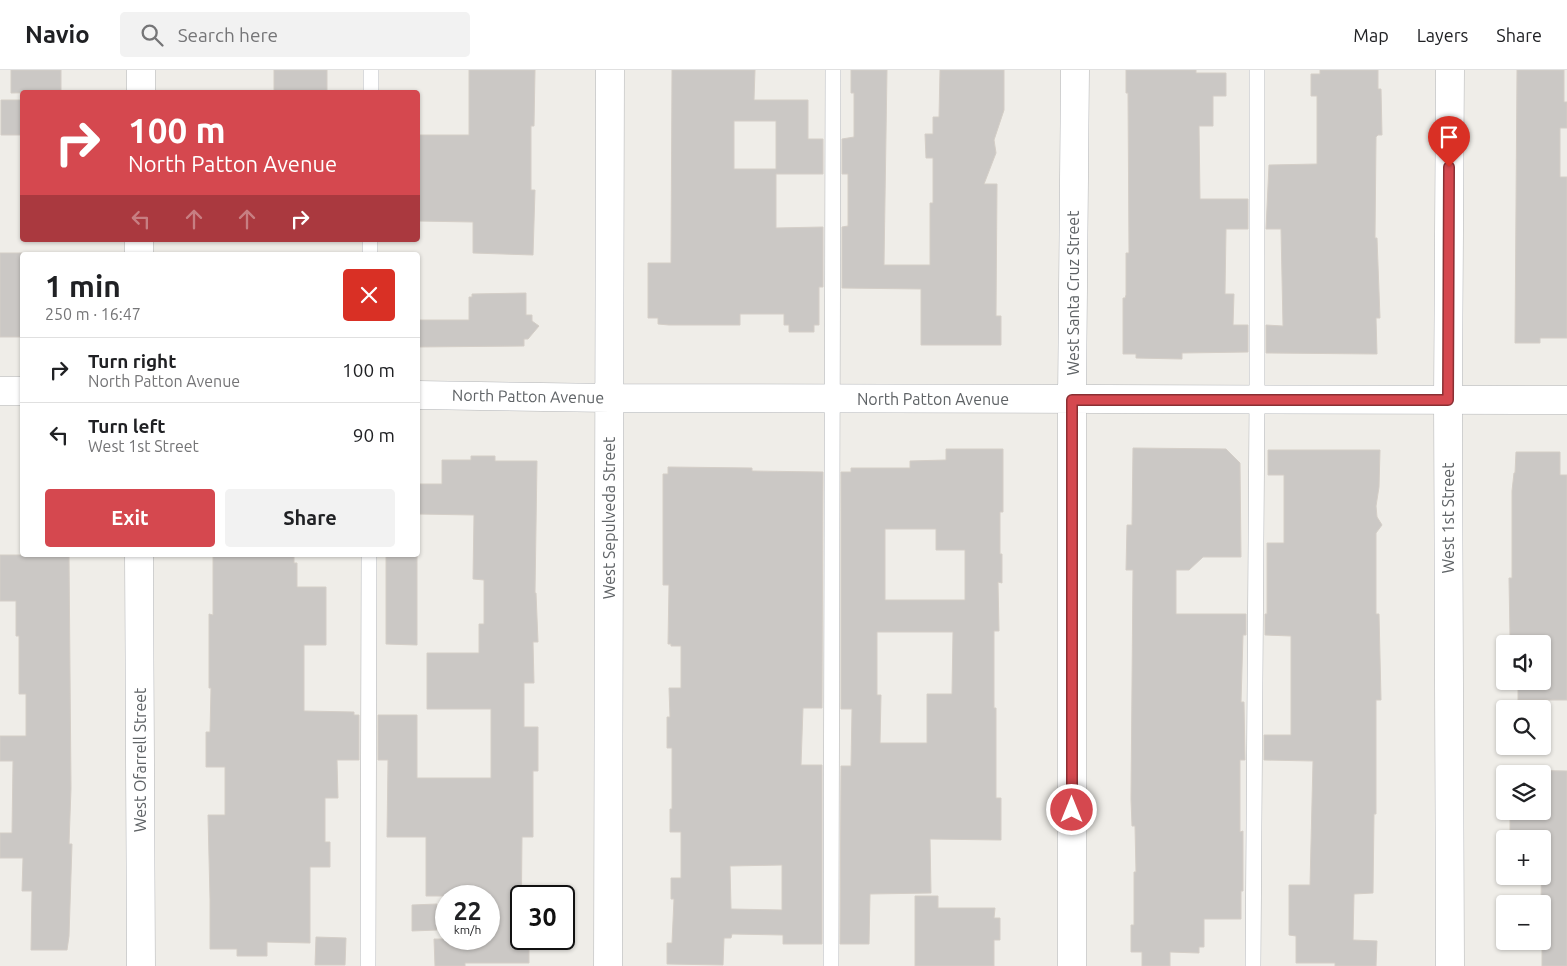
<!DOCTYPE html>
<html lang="en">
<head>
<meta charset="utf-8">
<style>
	:root { --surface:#fff; --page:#f2f2f2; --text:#202124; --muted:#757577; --line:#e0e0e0; --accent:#d5484f }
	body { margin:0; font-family:Ubuntu,sans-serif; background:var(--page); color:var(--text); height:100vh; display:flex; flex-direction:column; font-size:19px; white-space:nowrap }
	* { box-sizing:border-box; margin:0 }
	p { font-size:16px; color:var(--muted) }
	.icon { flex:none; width:28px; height:28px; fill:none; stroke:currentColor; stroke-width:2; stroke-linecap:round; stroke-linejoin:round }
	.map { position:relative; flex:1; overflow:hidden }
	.sheet { position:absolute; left:20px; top:182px; width:400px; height:305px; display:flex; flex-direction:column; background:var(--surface); border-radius:5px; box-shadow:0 1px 4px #0004 }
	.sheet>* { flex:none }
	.hud { position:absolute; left:20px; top:20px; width:400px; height:152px; border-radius:5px; box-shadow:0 1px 4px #0004; background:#d5484f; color:#fff; overflow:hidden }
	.tools { position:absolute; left:1496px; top:565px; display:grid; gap:10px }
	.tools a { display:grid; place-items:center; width:55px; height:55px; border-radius:5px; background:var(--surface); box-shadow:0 1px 4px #0004; font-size:25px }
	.speed { position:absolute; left:435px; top:815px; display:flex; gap:10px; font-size:25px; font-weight:700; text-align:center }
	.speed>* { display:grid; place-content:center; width:65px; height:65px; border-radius:50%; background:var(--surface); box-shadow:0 1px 4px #0004; line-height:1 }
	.speed small { font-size:12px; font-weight:400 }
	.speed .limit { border:2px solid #111; border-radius:8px; background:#fff; color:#111 }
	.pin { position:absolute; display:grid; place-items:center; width:42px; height:42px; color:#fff; margin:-51px -21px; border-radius:50% 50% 50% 0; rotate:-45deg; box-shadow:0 0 5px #0007 }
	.pin .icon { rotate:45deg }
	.me { position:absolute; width:55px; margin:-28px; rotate:0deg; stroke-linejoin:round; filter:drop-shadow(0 0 4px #0008) }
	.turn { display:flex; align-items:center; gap:18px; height:105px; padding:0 25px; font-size:22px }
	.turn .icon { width:65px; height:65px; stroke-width:2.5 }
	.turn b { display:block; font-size:35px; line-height:42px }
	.lanes { display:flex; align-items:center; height:48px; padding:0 25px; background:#0003; justify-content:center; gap:25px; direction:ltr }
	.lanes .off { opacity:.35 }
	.round { display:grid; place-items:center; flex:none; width:52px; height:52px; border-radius:5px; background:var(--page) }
	.headline { display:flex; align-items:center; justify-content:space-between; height:85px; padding:0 25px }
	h1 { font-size:30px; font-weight:700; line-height:38px }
	.primary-button { display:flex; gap:10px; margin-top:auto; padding:10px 25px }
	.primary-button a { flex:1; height:58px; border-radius:5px; background:var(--accent); color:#fff; font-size:20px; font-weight:700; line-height:58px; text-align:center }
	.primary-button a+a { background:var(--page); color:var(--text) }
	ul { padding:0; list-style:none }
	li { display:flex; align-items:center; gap:15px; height:65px; padding:0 25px; border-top:1px solid var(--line) }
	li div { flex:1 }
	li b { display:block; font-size:19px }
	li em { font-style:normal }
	header { display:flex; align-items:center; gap:30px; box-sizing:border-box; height:70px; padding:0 25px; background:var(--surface); border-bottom:1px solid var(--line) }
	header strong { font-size:24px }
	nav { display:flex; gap:28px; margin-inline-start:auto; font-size:18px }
	.search { width:350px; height:45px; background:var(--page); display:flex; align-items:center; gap:12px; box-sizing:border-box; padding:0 18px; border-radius:5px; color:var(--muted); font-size:19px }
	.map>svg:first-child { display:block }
	.building { fill:#cbc8c5; stroke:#d4cec7; fill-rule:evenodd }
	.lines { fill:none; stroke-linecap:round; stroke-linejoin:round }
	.service-casing { stroke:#b3b5b8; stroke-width:16 }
	.minor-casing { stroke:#b3b5b8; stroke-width:29 }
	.tertiary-casing { stroke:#b3b5b8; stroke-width:29 }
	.service { stroke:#fff; stroke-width:15 }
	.minor { stroke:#fff; stroke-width:28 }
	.tertiary { stroke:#fff; stroke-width:28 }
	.route-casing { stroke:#8a2f33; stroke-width:12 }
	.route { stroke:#d5484f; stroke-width:9 }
	.labels { text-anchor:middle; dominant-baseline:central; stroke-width:4.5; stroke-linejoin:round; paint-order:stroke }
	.street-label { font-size:16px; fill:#5f6366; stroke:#fff }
</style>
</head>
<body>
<header>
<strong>Navio</strong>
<div class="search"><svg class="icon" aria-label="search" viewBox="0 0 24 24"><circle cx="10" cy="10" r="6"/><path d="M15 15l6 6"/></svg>Search here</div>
<nav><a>Map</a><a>Layers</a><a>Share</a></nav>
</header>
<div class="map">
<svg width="1567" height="896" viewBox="0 0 1567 896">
	<rect width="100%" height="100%" fill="#efede8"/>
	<path class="building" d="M11,0H61V22L11,23Z
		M274,0H327V22H274Z
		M469,0H535L534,56H531V120H535L533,185L473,183V152L418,151V65H469Z
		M672,0H755L754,30H808V69H823V104H776V158L823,157V217H819V255H814V262H789V255H784V244H740V255H669L658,254V248H648V193H671ZM734,51H776V99H734Z
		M851,0H887L884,195H930V133H933V88H926L925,64H933V47H939L940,0H1004V40L994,70L996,83L984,114H997L996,246H1001V275H921V219L842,218V157L848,156V104H842V69L854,67V23H851Z
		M1126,0H1196V3H1226V26H1213V56H1199L1200,129H1248V159H1226L1225,224H1234L1233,255H1248V282L1182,283V289L1136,288V284H1123V228H1125L1126,225V183H1129L1128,23H1126Z
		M1320,0H1378V19H1381L1382,65H1378L1376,67L1375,168H1377L1380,248H1376L1377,284L1266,283V255L1283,256L1281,159H1266L1269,95L1317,94V26H1311V4H1320Z
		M1517,0H1564V32H1567V58H1560V107H1567V268H1540V273H1515Z
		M1,30H22V65H1Z
		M0,183H22V267H0Z
		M526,223V245H532V251L539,256L528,269H524V276L418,277V250H469V227H472V224Z
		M1133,378L1226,379L1240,393L1241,487H1203L1189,500H1176V544H1246V565H1243L1241,632H1244L1245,690H1240V762L1243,761V821H1241V849H1204V877H1199V883L1170,882V896H1142V882H1131V855H1134V802H1136L1135,756H1132L1131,729L1133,500H1126L1127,455H1132Z
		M946,379H1003V442H1000V484H1002V513L998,512L999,561H994V638H996V728H1001V770L930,769L931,823L870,824L869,874H840L841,696H851L852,639H841V402H851V398H910V391L946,390ZM885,459H936V480H965V530H885ZM877,562H953L952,624H927V673H880L881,625H877Z
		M1268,380H1380L1379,417L1376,436L1377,447L1382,455L1376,463V544H1379L1381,630H1376V744H1374L1373,823L1354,824L1353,870L1377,871L1376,896H1335V893H1296V866L1289,865V815H1310L1313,691L1264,690V665H1291V566L1265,565V544H1267V473H1284V405H1268Z
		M1516,382H1560V405H1567V630H1518V611H1542V574H1518V566H1510L1509,508H1512V421L1514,403H1515Z
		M471,386H495V391H537L535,523H536L538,572H533L534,613H524V657H538V701H533V767H522L521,869H529V893H465V896H435L434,869H489V826H426V767H387L388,690H378V645H417V708H491V639H427V583H479V554H484V510L473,509L474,445L418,444V414H442V390H471Z
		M668,397L752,398V401L823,402L822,638H803L801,695H822V874H783V865L732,864L731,868H724L723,895L667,894V873H672L674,829H671V808H681V762H670V739H672V678H667V647H670L669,618H681V576H671V574H668L669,515H663V404H668ZM782,795V840L731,839L730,796Z
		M0,485H69L71,718L69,774H72L69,866L67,880H31L32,821H22L23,788H0V763H12L13,691H0V666H26V624H19V566H16V531H0Z
		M213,485H294V493H297V517H326V575H304V641L354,642V645H359V690H337L338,728H325V772H330V797H310V873L267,872V886H237V879H210V829L208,745H225V697H206V662H210L211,618H209V544L213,545Z
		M386,485H417V575L386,574Z
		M1512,700L1567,701V896H1542V834H1541L1542,769H1510V741H1542V704H1512Z
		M915,826H938V838H995L994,848H1000V870H994V896H915Z
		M437,834V860L412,861V835Z
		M316,867L346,868L345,895H315Z"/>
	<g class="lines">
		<g class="service-casing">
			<path id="service" d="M371,22V0
				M370,185V170
				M368,896L369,485
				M831,896L833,0
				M1253,896L1257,329V0"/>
		</g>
		<g class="minor-casing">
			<path id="minor" d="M141,22V0
				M139,185V170
				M0,321H22
				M418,325L610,328L1567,330
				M139,485L141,896
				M608,896L610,0
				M1072,896V329L1075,0"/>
		</g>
		<g class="tertiary-casing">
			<path id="tertiary" d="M1450,0L1448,329L1450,896"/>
		</g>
		<use href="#service" class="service"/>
		<use href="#minor" class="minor"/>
		<use href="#tertiary" class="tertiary"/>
	</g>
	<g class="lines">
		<g class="route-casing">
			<path id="route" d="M1072,740V330H1448L1449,97"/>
		</g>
		<use href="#route" class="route"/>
	</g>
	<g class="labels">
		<g class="street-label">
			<text transform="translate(1073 223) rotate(-90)">West Santa Cruz Street</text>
			<text transform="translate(528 326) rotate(1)">North Patton Avenue</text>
			<text x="933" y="329">North Patton Avenue</text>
			<text transform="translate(609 448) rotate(-90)">West Sepulveda Street</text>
			<text transform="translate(1448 448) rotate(-90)">West 1st Street</text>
			<text transform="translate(140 690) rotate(-90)">West Ofarrell Street</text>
		</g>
	</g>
</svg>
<div class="tools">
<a><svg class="icon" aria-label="sound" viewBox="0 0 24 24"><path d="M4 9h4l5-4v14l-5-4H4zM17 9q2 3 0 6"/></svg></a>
<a><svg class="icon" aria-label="search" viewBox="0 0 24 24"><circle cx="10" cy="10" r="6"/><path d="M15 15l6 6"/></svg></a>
<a><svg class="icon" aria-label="layers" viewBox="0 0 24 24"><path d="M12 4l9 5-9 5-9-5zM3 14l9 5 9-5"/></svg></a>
<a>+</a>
<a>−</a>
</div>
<div class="speed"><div>22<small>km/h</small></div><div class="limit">30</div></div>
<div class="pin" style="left:1449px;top:97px;background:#d93025"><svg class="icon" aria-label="arrive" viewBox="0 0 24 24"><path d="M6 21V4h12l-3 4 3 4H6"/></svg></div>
<svg class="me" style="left:1072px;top:740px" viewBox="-20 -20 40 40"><circle r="17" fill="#d5484f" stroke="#fff" stroke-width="3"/><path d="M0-11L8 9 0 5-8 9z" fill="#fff"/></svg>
<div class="hud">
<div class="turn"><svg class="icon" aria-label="right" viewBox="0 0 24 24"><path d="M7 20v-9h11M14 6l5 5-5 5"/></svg><div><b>100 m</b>North Patton Avenue</div></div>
<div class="lanes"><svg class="icon off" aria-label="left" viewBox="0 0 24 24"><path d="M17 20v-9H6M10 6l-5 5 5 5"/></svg><svg class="icon off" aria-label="ahead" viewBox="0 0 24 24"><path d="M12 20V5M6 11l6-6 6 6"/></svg><svg class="icon off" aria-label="ahead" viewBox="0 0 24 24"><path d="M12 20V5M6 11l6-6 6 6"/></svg><svg class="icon" aria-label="right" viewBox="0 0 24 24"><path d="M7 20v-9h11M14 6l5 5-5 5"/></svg></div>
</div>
<section class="sheet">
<div class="headline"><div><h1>1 min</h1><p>250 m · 16:47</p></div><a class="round" style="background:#d93025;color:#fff"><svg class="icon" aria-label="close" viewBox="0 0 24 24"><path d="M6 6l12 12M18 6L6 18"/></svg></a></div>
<ul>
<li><svg class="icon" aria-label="right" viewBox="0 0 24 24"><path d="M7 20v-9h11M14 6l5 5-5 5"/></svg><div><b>Turn right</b><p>North Patton Avenue</p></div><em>100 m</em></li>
<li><svg class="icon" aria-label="left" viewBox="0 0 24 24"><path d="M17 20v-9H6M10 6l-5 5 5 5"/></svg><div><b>Turn left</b><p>West 1st Street</p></div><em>90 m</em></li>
</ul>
<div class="primary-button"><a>Exit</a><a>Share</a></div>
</section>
</div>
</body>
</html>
